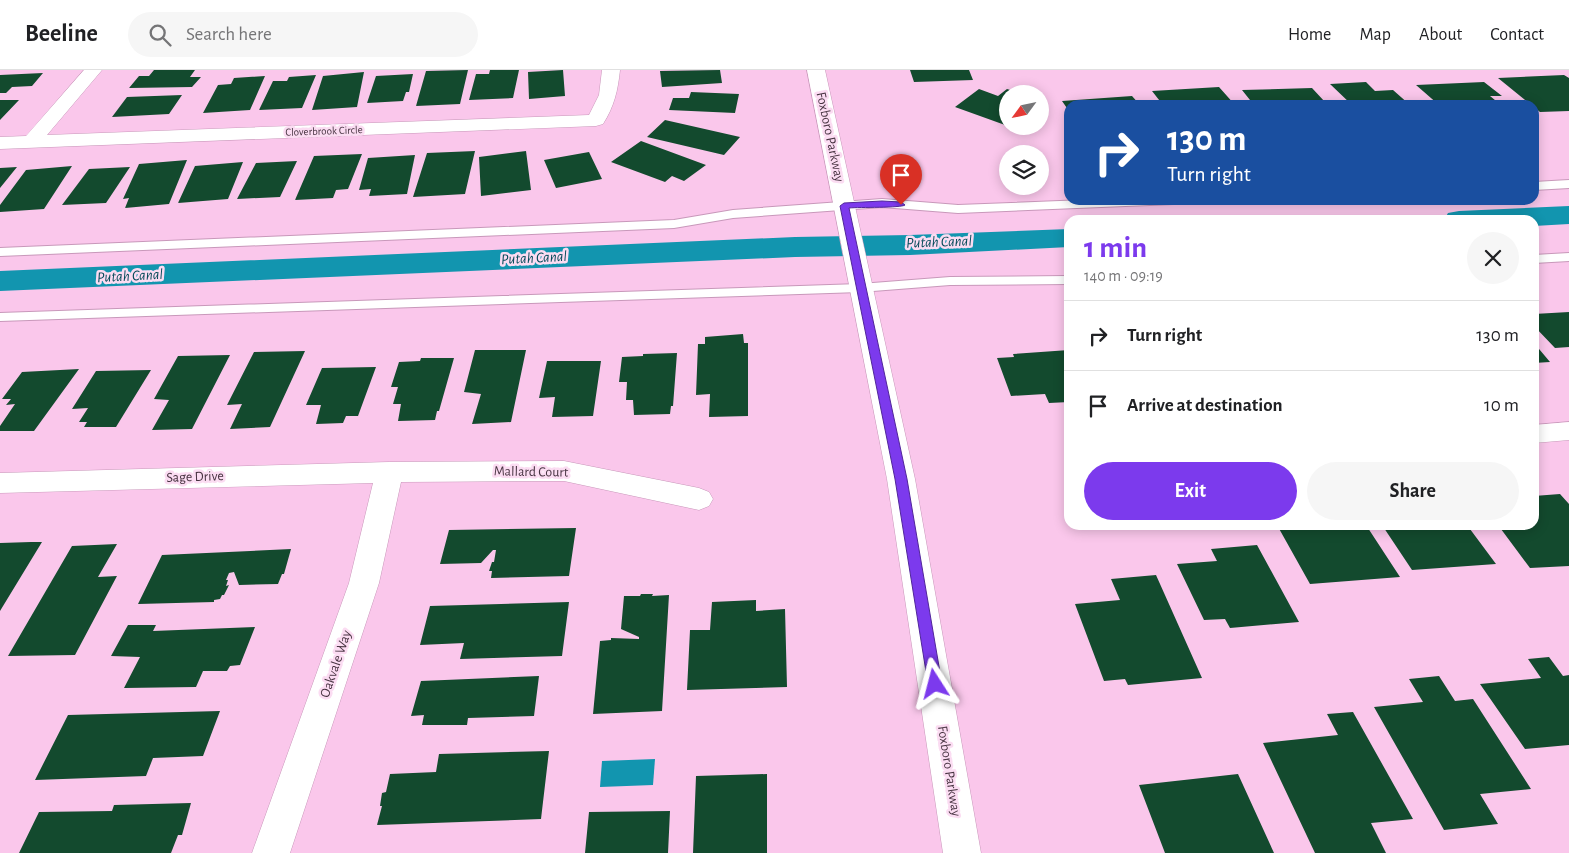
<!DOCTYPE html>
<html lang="en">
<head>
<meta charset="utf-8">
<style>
	:root { --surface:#fff; --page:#f6f6f6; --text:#202124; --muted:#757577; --line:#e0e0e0; --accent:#7c3aed }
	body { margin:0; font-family:"Alegreya Sans",sans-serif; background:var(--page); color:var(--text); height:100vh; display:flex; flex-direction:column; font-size:19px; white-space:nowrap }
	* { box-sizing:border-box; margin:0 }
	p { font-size:16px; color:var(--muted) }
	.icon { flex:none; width:28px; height:28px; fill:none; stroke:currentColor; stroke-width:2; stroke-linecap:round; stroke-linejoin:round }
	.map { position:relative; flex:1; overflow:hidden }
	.drawer { position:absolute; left:1064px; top:145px; width:475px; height:315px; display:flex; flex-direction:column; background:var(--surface); border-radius:15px; box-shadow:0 2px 12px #0003 }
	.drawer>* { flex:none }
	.top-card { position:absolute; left:1064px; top:30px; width:475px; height:105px; border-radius:15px; box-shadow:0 2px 12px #0003; background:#1a4fa0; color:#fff; overflow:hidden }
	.needle { width:32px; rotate:237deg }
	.tools { position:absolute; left:999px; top:15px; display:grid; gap:10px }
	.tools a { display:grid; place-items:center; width:50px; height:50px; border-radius:50%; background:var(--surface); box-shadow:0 2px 12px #0003; font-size:25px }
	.pin { position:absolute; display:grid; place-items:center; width:42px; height:42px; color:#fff; margin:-51px -21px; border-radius:50% 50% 50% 0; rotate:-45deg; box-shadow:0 0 5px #0007 }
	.pin .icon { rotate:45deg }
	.me { position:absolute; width:55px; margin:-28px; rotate:351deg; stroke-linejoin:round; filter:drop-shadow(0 0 4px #0008) }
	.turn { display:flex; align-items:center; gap:18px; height:105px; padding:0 20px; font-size:22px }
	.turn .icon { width:65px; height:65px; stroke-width:2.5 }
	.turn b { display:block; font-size:35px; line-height:42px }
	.round { display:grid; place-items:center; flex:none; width:52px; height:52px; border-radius:26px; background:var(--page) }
	.headline { display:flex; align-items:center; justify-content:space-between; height:85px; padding:0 20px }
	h1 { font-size:30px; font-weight:600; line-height:38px; color:var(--accent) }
	.primary-button { display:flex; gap:10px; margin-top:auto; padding:10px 20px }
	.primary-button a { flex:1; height:58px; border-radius:30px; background:var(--accent); color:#fff; font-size:20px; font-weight:600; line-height:58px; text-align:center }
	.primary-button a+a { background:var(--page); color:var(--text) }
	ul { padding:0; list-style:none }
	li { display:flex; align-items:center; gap:15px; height:70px; padding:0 20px; border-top:1px solid var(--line) }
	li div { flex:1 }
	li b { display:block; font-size:19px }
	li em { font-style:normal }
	header { display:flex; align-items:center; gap:30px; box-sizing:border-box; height:70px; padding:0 25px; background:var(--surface); border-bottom:1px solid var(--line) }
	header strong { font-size:24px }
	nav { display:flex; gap:28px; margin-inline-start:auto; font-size:18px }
	.search { width:350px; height:45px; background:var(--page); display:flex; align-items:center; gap:12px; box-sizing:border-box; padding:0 18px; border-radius:28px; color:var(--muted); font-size:19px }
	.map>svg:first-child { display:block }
	.water { fill:#1295af }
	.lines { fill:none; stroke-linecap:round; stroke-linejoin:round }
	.canal { fill:#1295af; fill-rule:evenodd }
	.building { fill:#134a2e }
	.lane-casing { stroke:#c898ba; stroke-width:2 }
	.street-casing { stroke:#c898ba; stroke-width:1 }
	.secondary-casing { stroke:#c898ba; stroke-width:1 }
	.lane { fill:#fff; fill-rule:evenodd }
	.street { fill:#fff; fill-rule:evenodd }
	.secondary { fill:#fff; fill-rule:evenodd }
	.route { fill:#7c3aed; stroke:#51269a }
	.labels { text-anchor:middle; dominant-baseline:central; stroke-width:5; stroke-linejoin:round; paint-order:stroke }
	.far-street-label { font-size:11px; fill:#473341; stroke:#fbdcf2 }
	.street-label { font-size:14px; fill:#473341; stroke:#fbdcf2 }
	.water-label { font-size:15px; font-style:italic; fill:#034958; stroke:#fbdcf2 }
</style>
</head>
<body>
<header>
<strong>Beeline</strong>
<div class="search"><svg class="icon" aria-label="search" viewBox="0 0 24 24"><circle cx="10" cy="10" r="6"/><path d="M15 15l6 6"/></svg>Search here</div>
<nav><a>Home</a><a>Map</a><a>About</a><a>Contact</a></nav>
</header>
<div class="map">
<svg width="1569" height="783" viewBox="0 0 1569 783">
	<rect width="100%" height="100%" fill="#fac7eb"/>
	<path class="water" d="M655,689L653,715L600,717L602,691Z"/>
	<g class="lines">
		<path class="canal" d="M1569,136V154L1534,156V150H1444L1448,143L1459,141Z
			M1069,159V177L910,185L795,187L0,221V201L795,167L910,165Z"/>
	</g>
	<path class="building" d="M154,0H195L190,7H201L192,17L129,18L139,6H149Z
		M468,0L460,34L416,36L426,1Z
		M490,0H519L513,28L469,30L476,4H489Z
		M563,0L565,26L529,29L528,2Z
		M720,0L722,13L662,17L660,1Z
		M910,0H969L973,10L914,12Z
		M364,2L357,37L312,40L323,6Z
		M43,3L32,16L12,17L6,23H0V5Z
		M413,4L409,22H406L403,31L367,33L376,6Z
		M316,5L302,38L259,40L273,11H287L289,7Z
		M1564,5L1569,8V41L1540,42L1498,8Z
		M265,6L250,40L203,43L218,15L231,14L234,8Z
		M1366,12L1375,21L1393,20L1410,35H1352L1330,14Z
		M1484,12L1502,26H1490L1501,35H1439L1416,15Z
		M1219,17L1235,35H1163L1152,21Z
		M1312,18L1325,32H1314L1316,35H1254L1242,20Z
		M979,19L998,26L1007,19L1020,23L1008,24V54L1005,55L955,37Z
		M691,22L739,24L735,43L669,40L673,28H689Z
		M182,25L169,44L112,47L127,27Z
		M1132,26L1140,35H1069V41L1062,31Z
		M0,30H19L0,50Z
		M665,50L740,67L724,85L647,67Z
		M641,71L706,95L684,111L672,106L665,112L611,92Z
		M475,81L465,124L413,127L427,83Z
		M526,81L531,120L481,126L479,87Z
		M589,82L602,109L556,118L544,90Z
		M362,84L348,119L336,120L333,128L295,130L314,86Z
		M415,85L407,124L369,126L371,119L359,120L368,88Z
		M187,90L169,134L125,138L129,128L123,129L139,94Z
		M297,91L280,127L237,129L256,93Z
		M243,92L228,129L178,133L195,96Z
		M72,96L44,139L0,142V135L26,100Z
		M17,97L0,118V98Z
		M130,97L106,133L62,135L89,99Z
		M1569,242V277L1555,278L1534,256V244Z
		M743,264L744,273H748V346L709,347L710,324L696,325L698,274H705V267Z
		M1534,273L1550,292L1534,293Z
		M475,280H526L511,352L472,354L481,324L464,322Z
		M1069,280V332L1049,333L1045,324L1011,326L997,288L1014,287L1013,284Z
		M305,281L270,357L230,359L242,334L227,335L254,282Z
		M677,283L673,336H671L670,344L634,345L633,330H626L627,312H619L622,287L643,286V284Z
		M230,285L192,359L152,360L169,330L154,329L178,286Z
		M421,288H454L439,341H437L435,350L398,351L401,334H393L398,317H391L399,292L420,291Z
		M547,291H601L593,346L552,347L555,327L539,328Z
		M376,297L358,346H346L343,353L316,354L321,335H306L322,298Z
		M79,299L34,361H0V356L15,334L6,335L11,329H2L22,302Z
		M151,300L116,357H84L87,352H79L88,338L72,339L96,301Z
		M1560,424L1569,434V496L1530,498L1498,455H1534V426Z
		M1277,455H1366L1400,507L1310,514Z
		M1382,455H1467L1496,494L1412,500Z
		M576,458L569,506L491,508L492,501H489L492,492H494L496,480H493L481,493L440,494L449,460Z
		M31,472H42L0,541V473Z
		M117,474L98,507L117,506L75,585L8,586L72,476Z
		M1257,475L1299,552L1230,558L1225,549L1204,550L1177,494L1217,491L1211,479Z
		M291,479L284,504H282L278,514L239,515L234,502L229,503L226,510H228L226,516L229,515L224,525H222L220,529L214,530V532L138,534L162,485Z
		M1156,505L1202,608L1128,615L1125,609L1104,611L1075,534L1120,530L1111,509Z
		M641,524H653L652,526L669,525L662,641L593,644L600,571L611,570V568L639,569V567L621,559L624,526H640Z
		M756,530V541L785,539L787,617L687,620L690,560H710L712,532Z
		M569,532L562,586L460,589L464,573L420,575L430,536Z
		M128,555H156L153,561L255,557L240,595L230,596L227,601H203L196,617L124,618L140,587L111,586Z
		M1549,587L1563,606L1569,605V675L1525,679L1480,614L1541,608L1528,589Z
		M539,606L534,646L468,648L467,655H422L424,645L411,646L421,611Z
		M1439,606L1455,631L1473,629L1531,719L1480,724L1498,754L1444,760L1374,637L1423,632L1409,609Z
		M220,641L203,686L153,688L146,706L35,710L68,645Z
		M1353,642L1413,749L1371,753L1386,783H1315L1263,673L1338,665L1327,644Z
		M549,681L541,749L377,755L382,736H380L382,723L386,722L390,704L436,702L439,684Z
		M767,704V783H693L696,706Z
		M1238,704L1274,783H1165L1139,715Z
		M191,733L182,765H178L171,783H19L39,742L112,741L114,735Z
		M670,741L668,783H585L589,742Z"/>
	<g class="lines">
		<g class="lane-casing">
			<path id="lane" d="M1569,110V118L1534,120V112Z
				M882,129L958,135L1085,130H1180L1174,134L958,143L882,137L733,148L674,158L0,186V178L674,150L733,140Z
				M1569,183V191L1534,193V185Z
				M1069,206V214L950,215L860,222L0,251V243L860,214L950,207Z"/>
		</g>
		<g class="street-casing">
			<path id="street" d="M84,0H102L47,65L589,45L599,25L602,0H620C618,20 614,37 603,54L596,56L0,79V67L26,66Z
				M1569,352V370L1534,373V355Z
				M564,391L699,418L709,422L713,429L709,436L699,440L564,411L401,412L379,513L290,783H252L349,513L373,413L0,423V403L389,392Z"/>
		</g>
		<g class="secondary-casing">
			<path id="secondary" d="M807,0H825L915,409L981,783H943L887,409Z"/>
		</g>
		<use href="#lane" class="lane"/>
		<use href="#street" class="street"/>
		<use href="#secondary" class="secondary"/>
	</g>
	<path class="route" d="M882,131L901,132L905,135C901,138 859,137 849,138L907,409L942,614L940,618L935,620L930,618L928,614L895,409L840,136L844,133Z"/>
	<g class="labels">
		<g class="far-street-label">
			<text transform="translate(324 61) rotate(-2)">Cloverbrook Circle</text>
		</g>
		<g class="street-label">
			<text transform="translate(830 67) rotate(78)">Foxboro Parkway</text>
			<text transform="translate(531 402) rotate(1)">Mallard Court</text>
			<text transform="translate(195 407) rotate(-2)">Sage Drive</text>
			<text transform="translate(336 594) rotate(-71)">Oakvale Way</text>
			<text transform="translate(949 701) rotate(81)">Foxboro Parkway</text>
		</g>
		<g class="water-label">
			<text transform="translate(939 172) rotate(-2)">Putah Canal</text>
			<text transform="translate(534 188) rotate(-3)">Putah Canal</text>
			<text transform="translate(130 206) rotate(-3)">Putah Canal</text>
		</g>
	</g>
</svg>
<div class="tools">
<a><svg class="needle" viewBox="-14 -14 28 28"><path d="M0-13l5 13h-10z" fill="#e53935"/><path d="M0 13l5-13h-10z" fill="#757577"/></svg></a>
<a><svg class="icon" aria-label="layers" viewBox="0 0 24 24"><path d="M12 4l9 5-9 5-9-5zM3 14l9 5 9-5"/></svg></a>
</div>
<div class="pin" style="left:901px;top:135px;background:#d93025"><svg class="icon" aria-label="arrive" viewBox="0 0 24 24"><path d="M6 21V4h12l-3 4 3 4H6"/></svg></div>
<svg class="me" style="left:935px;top:614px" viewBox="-20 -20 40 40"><path d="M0-17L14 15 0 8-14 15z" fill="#7c3aed" stroke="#fff" stroke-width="4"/></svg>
<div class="top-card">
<div class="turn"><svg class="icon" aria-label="right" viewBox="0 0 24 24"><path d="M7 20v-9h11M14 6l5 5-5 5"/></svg><div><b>130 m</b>Turn right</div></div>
</div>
<section class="drawer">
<div class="headline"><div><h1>1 min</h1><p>140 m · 09:19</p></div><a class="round"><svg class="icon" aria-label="close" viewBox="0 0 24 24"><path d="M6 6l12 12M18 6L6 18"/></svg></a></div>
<ul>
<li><svg class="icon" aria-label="right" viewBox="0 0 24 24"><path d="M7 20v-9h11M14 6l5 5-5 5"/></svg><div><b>Turn right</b></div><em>130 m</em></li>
<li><svg class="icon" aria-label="arrive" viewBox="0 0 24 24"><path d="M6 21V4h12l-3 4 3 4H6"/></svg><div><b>Arrive at destination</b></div><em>10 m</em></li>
</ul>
<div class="primary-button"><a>Exit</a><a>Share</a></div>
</section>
</div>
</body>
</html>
